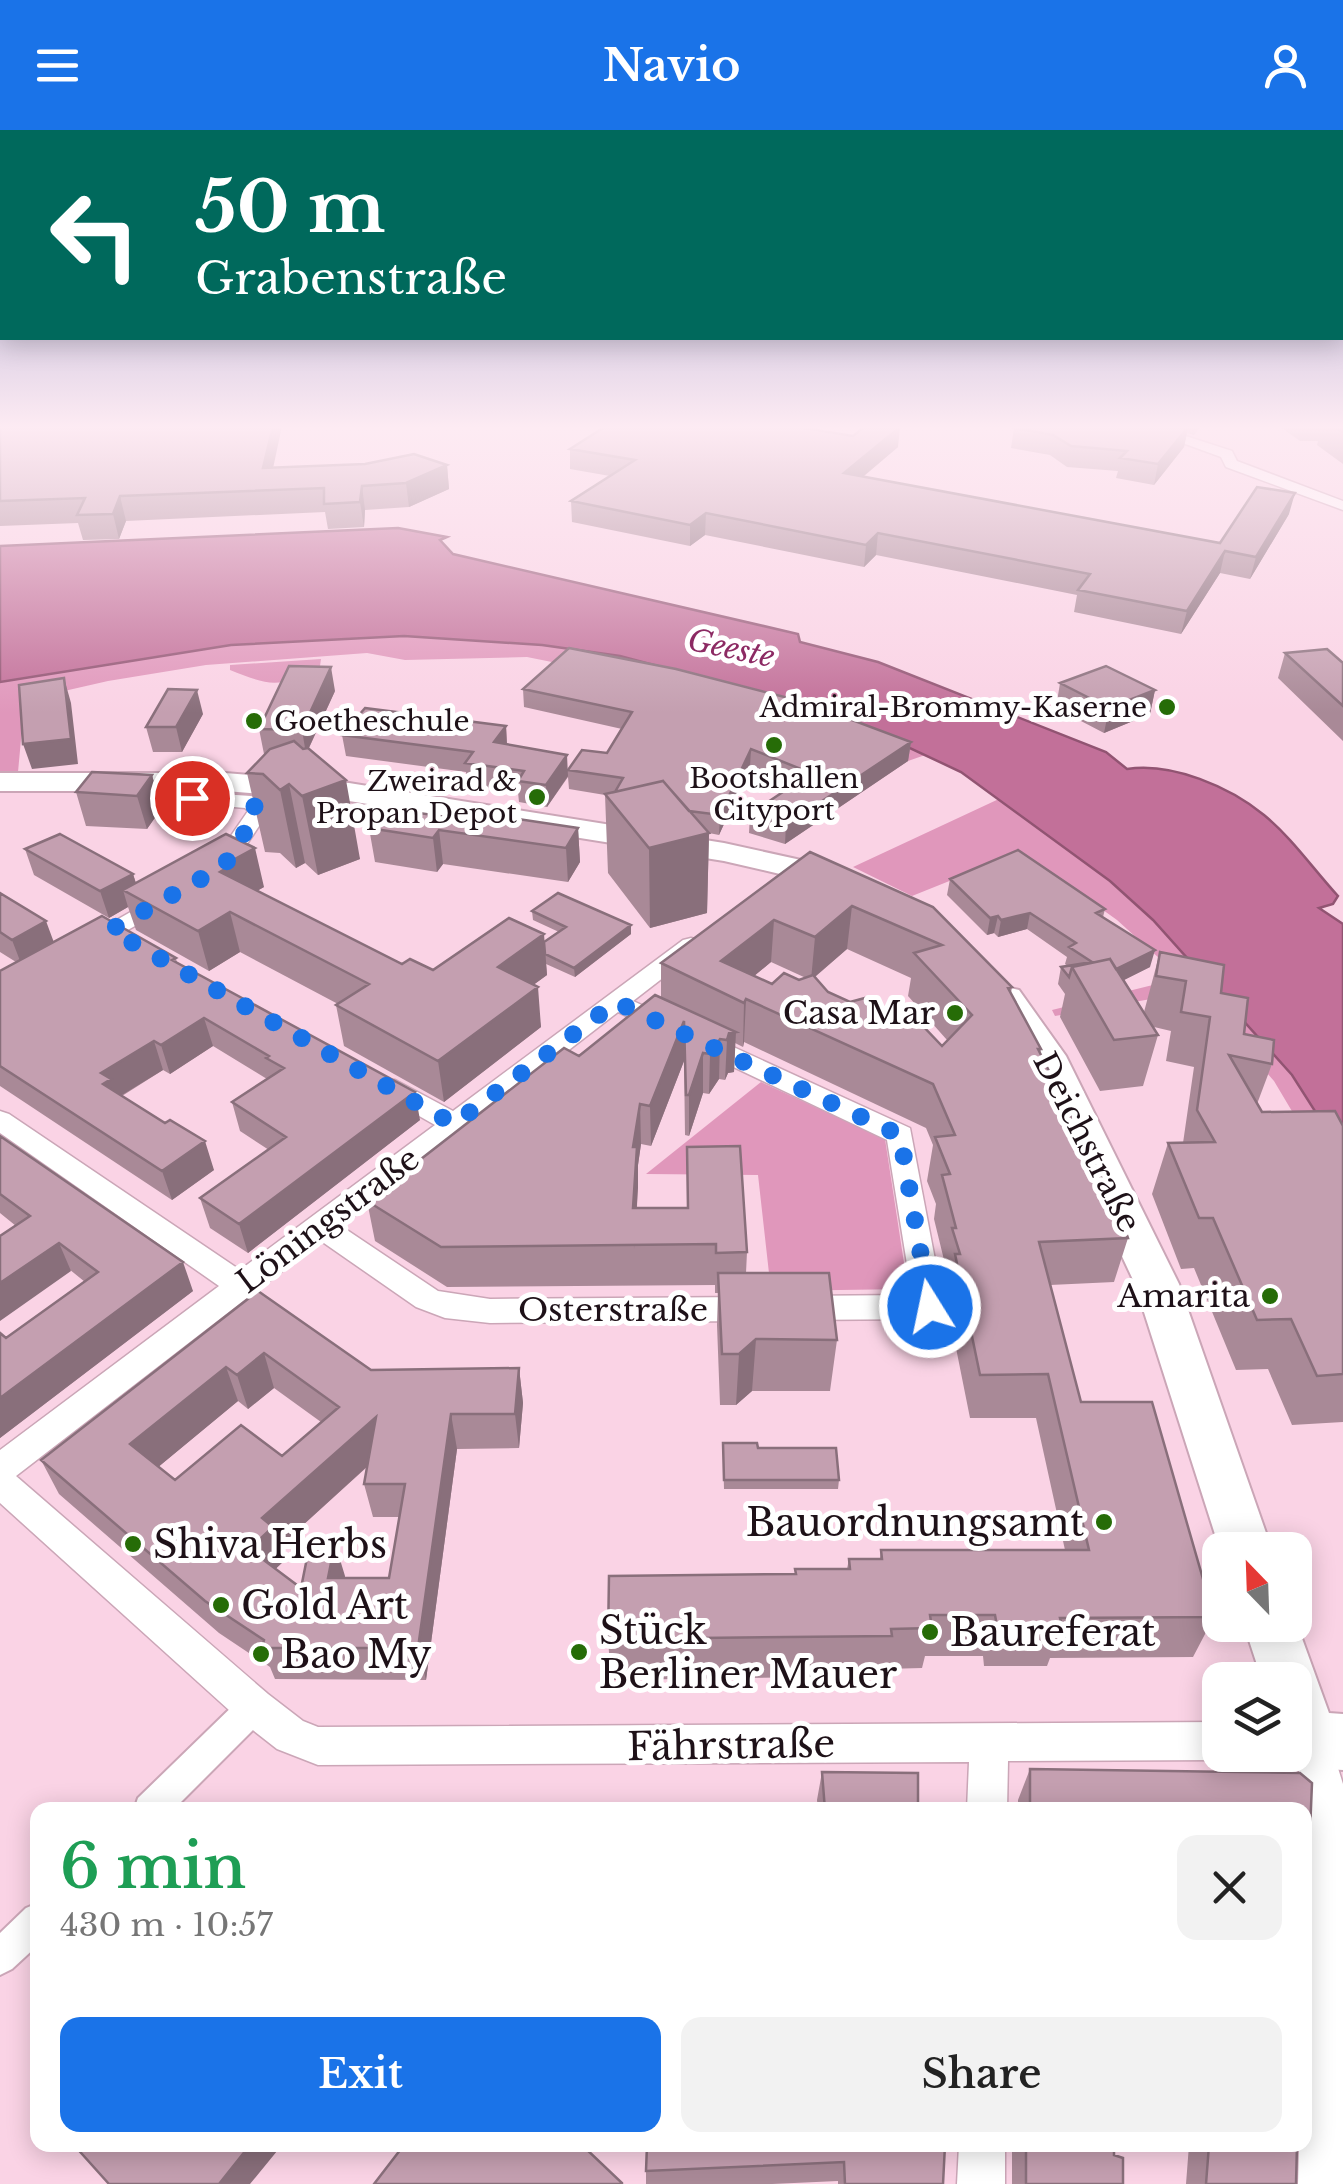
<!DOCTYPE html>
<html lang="en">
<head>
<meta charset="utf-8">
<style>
	:root { --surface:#fff; --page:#f2f2f2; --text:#222; --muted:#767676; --accent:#1a73e8 }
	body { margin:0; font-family:"Libre Baskerville",serif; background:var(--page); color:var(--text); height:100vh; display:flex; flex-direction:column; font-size:38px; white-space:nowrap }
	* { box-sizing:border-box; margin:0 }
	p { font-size:32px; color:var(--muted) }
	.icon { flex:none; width:55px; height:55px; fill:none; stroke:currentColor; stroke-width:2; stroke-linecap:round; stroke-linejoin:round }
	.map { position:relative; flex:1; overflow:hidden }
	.details { position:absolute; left:30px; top:1672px; width:1282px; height:350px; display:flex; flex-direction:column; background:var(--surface); border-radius:20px; box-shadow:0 5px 25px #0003 }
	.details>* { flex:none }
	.guide { position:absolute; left:0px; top:0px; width:1345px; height:210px; box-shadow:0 5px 25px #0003; background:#00695c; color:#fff; overflow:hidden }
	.needle { width:65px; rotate:337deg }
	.fabs { position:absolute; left:1202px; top:1402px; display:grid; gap:20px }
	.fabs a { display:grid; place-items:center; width:110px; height:110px; border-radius:20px; background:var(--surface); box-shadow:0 5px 25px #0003; font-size:50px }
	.pin { position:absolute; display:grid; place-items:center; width:85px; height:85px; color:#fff; margin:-42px; border:5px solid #fff; border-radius:50%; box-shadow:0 2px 10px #0007 }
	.me { position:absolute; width:110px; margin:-55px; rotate:350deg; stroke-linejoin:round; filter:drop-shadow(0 0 8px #0008) }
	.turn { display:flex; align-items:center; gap:35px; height:210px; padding:0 30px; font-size:45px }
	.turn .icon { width:130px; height:130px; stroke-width:2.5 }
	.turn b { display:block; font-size:70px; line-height:85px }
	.round { display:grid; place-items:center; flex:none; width:105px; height:105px; border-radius:20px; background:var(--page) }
	.head { display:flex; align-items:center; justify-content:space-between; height:170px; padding:0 30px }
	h1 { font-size:60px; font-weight:600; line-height:75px; color:#1e9e55 }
	.cta { display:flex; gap:20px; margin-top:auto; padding:20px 30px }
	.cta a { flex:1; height:115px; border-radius:20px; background:var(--accent); color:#fff; font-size:40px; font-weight:600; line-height:115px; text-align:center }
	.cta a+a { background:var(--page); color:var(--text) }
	header { display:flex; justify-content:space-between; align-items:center; height:130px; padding:0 30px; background:var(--accent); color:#fff; font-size:45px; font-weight:600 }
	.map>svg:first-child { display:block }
	.green { fill:#e097bb }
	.water { fill:#c27099; stroke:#915472; stroke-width:2.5 }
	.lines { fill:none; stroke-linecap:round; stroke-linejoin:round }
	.pedestrian-casing { stroke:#cba6b7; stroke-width:4 }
	.minor-casing { stroke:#cba6b7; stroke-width:3 }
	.secondary-casing { stroke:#cba6b7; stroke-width:4 }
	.pedestrian { fill:#fff; fill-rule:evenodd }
	.minor { fill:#fff; fill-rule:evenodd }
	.secondary { fill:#fff; fill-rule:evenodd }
	.wall { fill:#a98997; fill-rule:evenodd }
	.shaded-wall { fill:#896f7b }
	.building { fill:#c49fb0; stroke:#896f7b; stroke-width:2.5; fill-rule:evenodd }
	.route { stroke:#1a73e8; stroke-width:18; stroke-dasharray:0 32.4 }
	.poi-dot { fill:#266c07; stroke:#fff; stroke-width:4 }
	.labels { text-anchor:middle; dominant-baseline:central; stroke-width:10; stroke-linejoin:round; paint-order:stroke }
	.far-poi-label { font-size:28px; fill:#1e1118; stroke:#fff; text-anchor:end }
	.far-water-label { font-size:30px; font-style:italic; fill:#8c2a63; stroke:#fff }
	.poi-label { font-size:32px; fill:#1e1118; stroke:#fff; text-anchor:end }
	.street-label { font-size:32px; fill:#1e1118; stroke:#fff }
	.near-poi-label { font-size:38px; fill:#1e1118; stroke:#fff; text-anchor:start }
	.near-street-label { font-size:38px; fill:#1e1118; stroke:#fff }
</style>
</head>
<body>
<header><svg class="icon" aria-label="menu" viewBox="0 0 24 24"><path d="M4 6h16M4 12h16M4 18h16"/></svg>Navio<svg class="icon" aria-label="person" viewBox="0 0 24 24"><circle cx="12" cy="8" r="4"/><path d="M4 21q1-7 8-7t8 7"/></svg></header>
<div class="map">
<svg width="1343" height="2054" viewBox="0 0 1343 2054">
	<rect width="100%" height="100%" fill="#fad3e5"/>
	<path class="green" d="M404,506L542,515L620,526L835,583L928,624L908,631L676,557L527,527L405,530L367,523L206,535L108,551L51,564L24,577L18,642H0V552L231,515Z
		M321,529L320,536C280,558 272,557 230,540V535Z
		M1001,668C1038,695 1077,722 1112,752C1190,819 1269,909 1326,995L1318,1025L1274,951L1196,861L1055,886L1052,880L1181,848L1117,790L1022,722L912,766L853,737Z
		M761,952L885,1009L908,1159L771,1161L758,1045L646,1044Z"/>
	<path class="water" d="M398,398L447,407L440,410L453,424L798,504L800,512L878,532L1106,622L1127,639C1172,632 1230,657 1264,685C1292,708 1314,740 1338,766L1333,774L1319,778L1343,794V1025L1292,945L1153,790L1110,751L961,642L835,583L620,526L542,515L404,506L231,515L0,552V416Z"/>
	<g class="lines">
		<g class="pedestrian-casing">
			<path id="pedestrian" d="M254,1562L265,1566L270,1577L265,1588L173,1680H134L138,1668L243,1566Z
				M38,1773V1815L12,1839L0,1845V1803L26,1778Z"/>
		</g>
		<g class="minor-casing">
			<path id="minor" d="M1136,296H1155L1232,321L1237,331L1343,371V380L1226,337L1221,327Z
				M163,660L251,666L258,668L269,681L227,744L219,746L208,739L248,681L245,678L156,670L153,666Z
				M164,763L175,770L172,775L96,818H80L76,813Z
				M691,808L699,810L703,815L699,820L633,871L910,998L944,1177L940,1185L929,1189L794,1190L783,1186L779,1178L783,1170L794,1166L912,1165L887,1010L618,882L341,1096L438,1161L490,1169L751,1167L762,1171L766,1179L762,1187L751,1191L490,1193L445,1188L416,1177L321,1111L16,1346L268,1564L303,1591L318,1597L1220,1592V1625H1233L1220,1630L1008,1631L1007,1680H967L969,1632L318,1635L277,1619L240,1590L0,1373V1320L219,1156L0,1003V981L9,984L240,1140L435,995L377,962L373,956L377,950H395L453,981L683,810Z
				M1311,1591L1325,1597L1343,1654V2054H1298L1299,2015H1305L1309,1702L1297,1630L1282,1625H1295V1592Z
				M959,2015H1005V2054H957Z"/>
		</g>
		<g class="secondary-casing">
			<path id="secondary" d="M0,643H225L349,653L724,713L801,730L852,748L857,755L852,762L841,765L780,744L724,731L349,671L225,661H0Z
				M1006,857L1019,860L1066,926L1179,1154L1272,1420H1220L1135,1154L1029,928L988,868L993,860Z
				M1295,1489L1329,1583L1343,1584V1640L1311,1638L1291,1630L1289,1625H1295V1550H1262L1244,1495H1295Z"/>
		</g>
		<use href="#pedestrian" class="pedestrian"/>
		<use href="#minor" class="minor"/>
		<use href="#secondary" class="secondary"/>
	</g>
	<path class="wall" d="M1016,296H1201L1194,305L1187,303L1184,317L1154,355L1116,348L1118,341L1067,337L1050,325L1011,318L1014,298Z
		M1279,296H1343V334L1317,315L1318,311H1300Z
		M62,297L273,338L447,335L449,359L409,377L365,380L364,397L328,399L325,382L126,391L119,409L83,410L78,393L0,396V298Z
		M898,317L863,347L1220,413L1289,384L1250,449L1220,443L1181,504L1074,482L1077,465L876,425L864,437L705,405L690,416L572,392L571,371L610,346L570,339V319Z
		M1285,523L1343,533V611L1278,548Z
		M1060,553L1155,560L1150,584L1104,603L1056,578Z
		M523,559L911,612L908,631L785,714L749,703L750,684L793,655L750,637L719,705L709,703L707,783L650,798L608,743L605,665L569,659L568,647L547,677L519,672L518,662L467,654L466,642L346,626L342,605L506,596L507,614L568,640L607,623L622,599L524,577Z
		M335,561L309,618L360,729L318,745L305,733L296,738L280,723L265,722L247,643L266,624H264L259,599Z
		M203,584L182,622H153L146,597Z
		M152,645L161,679L147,699L86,696L76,662Z
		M446,687L578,698L580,732L568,752L443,734L437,742L375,732L369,698Z
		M25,719L133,744L136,753L264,757L257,761L402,834L433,840L544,804V812L559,802L533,790L532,781L631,795V804L575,847L546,834L547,845L533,855L541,897L444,972L344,916L336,875L338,874L240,822L209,841L136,800L128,777L109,788L34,745Z
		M810,722L1012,857L1011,863L1041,919L1040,924L1128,1108L1114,1152L1050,1155L1081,1272L1214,1487L1193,1527L1050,1528L1047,1536H984L983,1526H925L922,1538L885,1539L883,1546L611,1550L608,1509L795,1444V1439H847L849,1429H880L881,1420H1065L1036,1288H970L946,1168L948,1159L943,1143L945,1134L934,1089L936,1074L927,1051L933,1015L926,998L744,912L743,917L735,913L734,942L728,943L725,950L719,949L709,964L703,963L689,1006L685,1005L684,931L651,1016L641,1014L638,1035L637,1078H687V1017L747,1122L746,1143L837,1210L830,1261H752L736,1275H720L717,1195L718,1163H715V1155L447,1157L375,1111L367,1071L661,868V833ZM847,819L911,848L908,866L947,910L942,916L880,885L828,862L815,847ZM771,832L806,848L772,854L754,846Z
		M950,749L1105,779L1103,787L1150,837L1124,850L1144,882L1160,822L1221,863L1244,904L1272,934L1257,974L1262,982L1343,996V1292L1292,1295L1268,1239L1236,1240L1194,1138L1181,1139L1152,1064L1168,1013H1183L1194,937L1166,931L1171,901L1154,897L1158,905L1143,956L1100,961L1060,887L1065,864L1058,854L1061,837L1068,836L1065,834L1067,827L1027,799L998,807L994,803L987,805L947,765Z
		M0,763L54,812L176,828L177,833L420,990L248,1123L210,1098L200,1068L269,1020L240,1001L232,972L267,949L213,916L170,944L163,940L122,966L214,1040L172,1070L0,956V841L16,832L0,822Z
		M0,1006L193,1161L0,1308V1203L6,1208L85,1152L0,1083Z
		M258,1161L371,1240L519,1238L523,1273L519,1318L457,1319L426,1550L275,1549L270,1537L219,1503L59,1364L41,1330ZM274,1258L321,1292L282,1326L175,1350L158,1337L238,1271L248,1279ZM367,1337L364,1354L373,1387H399L389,1448H345V1446L301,1458L275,1439L285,1430L280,1416Z
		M758,1318L839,1350L838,1359H724L723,1322Z
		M1030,1639L1300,1643L1305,1680H1018V1670Z
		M822,1642L918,1680H818L817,1670Z
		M945,2015L943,2054H838V2051L772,2054H646V2041Z
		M1012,2015H1114V2025L1123,2054H1012Z
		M1189,2015H1297L1296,2054H1186Z"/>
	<path class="shaded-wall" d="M273,296H282L268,362L263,338Z
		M900,297L898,317L842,364L844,343Z
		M1188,297L1184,317L1154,355L1158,334Z
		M447,335L449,359L409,377L406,353Z
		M362,356L365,380L364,397L360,372Z
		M1295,363L1289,384L1250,449L1256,427Z
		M120,366L126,391L119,409L113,384Z
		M706,383L705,405L690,416V395Z
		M878,403L876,425L864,437L866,415Z
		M1225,421L1220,443L1181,504L1187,481Z
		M331,537L335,561L306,624L302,600Z
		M64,548L71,573L78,634L32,639L23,614Z
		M197,560L203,584L182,622L176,597Z
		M1155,560L1150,584L1104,603L1109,578Z
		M506,596L507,617L494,612Z
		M911,612L908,631L785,714L786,695Z
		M751,619L750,637L719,705L720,685Z
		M567,625L568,646L547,677L546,655Z
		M152,645L161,679L147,699L137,666Z
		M346,650L360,729L318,745L302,666Z
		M289,654L305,733L296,738L280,660Z
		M578,698L580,732L568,752L566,718Z
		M439,700L443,734L437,742L433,708Z
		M709,703L707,783L650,798L649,718Z
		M255,718L264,757L237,772L220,742L224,735Z
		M133,744L141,770L123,760L128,777L109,788L100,761Z
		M852,776L847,819L811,850L815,807Z
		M230,782L240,822L209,841L198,801Z
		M1030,783L1027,799L998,807L1001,790Z
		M998,786L994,803L987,805L990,788Z
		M774,790L771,832L730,866L721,831Z
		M46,791L56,818L22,836L12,810Z
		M631,795V804L575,847L574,838Z
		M544,804L547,845L502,878L498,837Z
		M1155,820L1150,837L1090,867L1083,856Z
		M538,857L541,897L444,972L438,931Z
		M746,869L744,912L743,917L744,873Z
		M204,888L213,916L170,944L161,915Z
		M684,891V931L651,1016L650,976Z
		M736,902L734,942L728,943L725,950L727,910L729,903Z
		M720,909L719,949L709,964L710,924Z
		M154,911L163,940L117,968L114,983L101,943Z
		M703,923V963L689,1006V965Z
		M415,962L420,990L248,1123L239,1094Z
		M640,974L641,1014L638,1035V1058L634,1119L633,1017Z
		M205,1011L214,1040L172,1070L162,1041Z
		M59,1113L71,1141L0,1191V1153Z
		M183,1132L193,1161L0,1308V1268Z
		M756,1209L752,1261L736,1275L739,1224Z
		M264,1223L274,1258L248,1279L237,1245Z
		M226,1237L238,1271L145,1348L130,1314Z
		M519,1238L523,1273L519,1318L515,1284Z
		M451,1284L457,1319L426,1550L418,1518Z
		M376,1287L384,1321L280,1416L285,1430L262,1452L249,1419L262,1388Z
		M335,1413L345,1446L339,1481L328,1448Z
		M250,2015H282L250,2054H219Z"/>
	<path class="building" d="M1,296H273L263,338L365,334L414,324L447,335L406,353L362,356L360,372L324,374V358L120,366L113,384L77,385L85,368L0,371V298Z
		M606,296H791L853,306L866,296L900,297L844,343L1220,413L1257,357L1295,363L1256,427L1225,421L1187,481L1078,460L1090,444L878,403L866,415L706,383L690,395L571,371L635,330L570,319Z
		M1016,296H1184L1188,297L1158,334L1120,328L1127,321L1071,316L1053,305L1014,298Z
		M1333,296H1343V302Z
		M569,518L676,539L804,572L911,612L786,695L750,684L811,643L751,619L720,685L689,681L663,651L615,662L623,648L568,640L582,620L607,623L632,582L523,559Z
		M1327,519L1343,533V576L1285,523Z
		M289,536L331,537L302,600L259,599Z
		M1106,536L1155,560L1109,578L1060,553Z
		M64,548L71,609L23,614L19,555Z
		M168,559L197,560L176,597H146Z
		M365,578L506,596L494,612L567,625L546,655L518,651L524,641L465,633L473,622L342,605Z
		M294,611L303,619L308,618L346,650L302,666L289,654L280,660L263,644L247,643L270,619Z
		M92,642L152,645L137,666L76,662Z
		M663,651L709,703L649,718L605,664Z
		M385,678L446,687L451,679L578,698L566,718L439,700L433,708L369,698Z
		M60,704L133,744L100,761L25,719Z
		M226,704L255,718L224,735L228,737L220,742L402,834L410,829L433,840L509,788L544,804L498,837L538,857L438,931L336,875L369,854L230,782L198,801L123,760Z
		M1018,720L1105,779L1096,783L1155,820L1116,839L1110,829L1072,837L1069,847L1061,837L1092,832L1069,817L1076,813L1030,783L1001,790L998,786L990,788L950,749Z
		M810,722L933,777L1012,857L1008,858L1041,919H1038L1103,1049H1107L1128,1108L1039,1112L1081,1272H1152L1214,1487L1060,1488L1062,1496H997L995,1485H930L932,1498L891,1499L892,1506L608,1509L609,1446L796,1444L795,1439H850L849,1429H882L881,1420H1089L1048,1244L980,1245L955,1124H960L952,1098H956L942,1045L950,1044L935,1007L955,1005L933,954L746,869L744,873L661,833ZM852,776L942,815L914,823L972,885L942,916L919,892L906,896L880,885L865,868L850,872L828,862L813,845L799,850L784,843L772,854L721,831L774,790L815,807Z
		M0,763L46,791L12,810L0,802Z
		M558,763L631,795L574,838L545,824L544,812L566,797L532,781Z
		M102,786L176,828L172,830L415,962L239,1094L200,1068L286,1007L232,972L284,938L266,928L269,926L204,888L161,915L154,911L101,943L111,949L103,954L165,993L170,990L205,1011L162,1041L0,936V841Z
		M1160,822L1224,835L1221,863L1248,868L1244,904L1274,910L1272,934L1229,925L1262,982L1335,981L1343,996V1244L1317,1246L1291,1189L1257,1190L1213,1088H1199L1168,1013L1215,1012L1197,980L1210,887L1181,882L1186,851L1156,846Z
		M1110,829L1158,905L1114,910L1072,837Z
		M655,865L736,902L729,903L727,910L720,909L710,924L703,923L689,965H686L684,891L650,976L640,974L633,1017H637L633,1078H688L687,1017L740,1016L747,1122L716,1123V1114L441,1117L367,1071L564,918L579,926Z
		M0,1006L183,1132L0,1268V1203L6,1208L98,1142L59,1113L0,1153V1106L30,1086L0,1064Z
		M718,1143H829L837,1210L756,1209L739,1224H722Z
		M258,1161L371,1240L519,1238L515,1284H451L418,1518H262L264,1510L205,1471L41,1330ZM264,1223L339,1277L282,1326L241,1295L175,1350L130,1314L226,1237L237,1245ZM376,1287L364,1354H405L389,1448H328L335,1413H310L301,1458L249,1419L273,1397L262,1388Z
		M723,1313H757L758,1318H836L839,1350H724Z
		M1030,1639L1300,1643L1312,1653L1305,1822V1680H1030Z
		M822,1642L918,1643V1680H825Z
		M621,1677L733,1680H566Z
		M74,2015H250L219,2054H109Z
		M404,2015H582L622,2053V2054H374Z
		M647,2015H945L943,2054H845L844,2032L646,2041Z
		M1026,2015H1114V2025L1123,2028V2054H1026Z
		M1209,2015H1297L1296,2054H1206Z"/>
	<linearGradient id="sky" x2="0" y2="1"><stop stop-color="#9999c8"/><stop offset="0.51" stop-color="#fdebf3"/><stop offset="1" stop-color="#fdebf3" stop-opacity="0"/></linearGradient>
	<rect width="1343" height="583" fill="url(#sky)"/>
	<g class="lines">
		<path class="route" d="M192,668L251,672L258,681L224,736L110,800L454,994L616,872L900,1005L930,1177"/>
	</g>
	<g class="poi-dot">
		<circle cx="1167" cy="577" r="10"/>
		<circle cx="254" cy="591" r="10"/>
		<circle cx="774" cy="615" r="10"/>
		<circle cx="537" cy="667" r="10"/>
		<circle cx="955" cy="883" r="10"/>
		<circle cx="1270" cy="1166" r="10"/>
		<circle cx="1104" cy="1392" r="10"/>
		<circle cx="133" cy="1414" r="10"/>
		<circle cx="221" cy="1475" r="10"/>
		<circle cx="930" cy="1502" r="10"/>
		<circle cx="579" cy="1522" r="10"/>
		<circle cx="261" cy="1524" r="10"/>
	</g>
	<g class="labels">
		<g class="far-poi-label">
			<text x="1147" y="577">Admiral-Brommy-Kaserne</text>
			<text x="274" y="591" text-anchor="start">Goetheschule</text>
			<text x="774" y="648" text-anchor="middle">Bootshallen<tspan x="774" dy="32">Cityport</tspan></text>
			<text x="517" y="651">Zweirad &amp;<tspan x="517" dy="32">Propan Depot</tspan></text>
		</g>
		<g class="far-water-label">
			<text transform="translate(731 518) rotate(12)">Geeste</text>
		</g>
		<g class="poi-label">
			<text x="935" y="883">Casa Mar</text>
			<text x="1250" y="1166">Amarita</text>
		</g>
		<g class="street-label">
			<text transform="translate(1087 1012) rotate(63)">Deichstraße</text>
			<text transform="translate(328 1090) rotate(-37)">Löningstraße</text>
			<text x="613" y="1180">Osterstraße</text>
		</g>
		<g class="near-poi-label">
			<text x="1084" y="1392" text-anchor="end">Bauordnungsamt</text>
			<text x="153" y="1414">Shiva Herbs</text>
			<text x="241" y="1475">Gold Art</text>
			<text x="599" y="1500">Stück<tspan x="599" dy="44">Berliner Mauer</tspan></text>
			<text x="950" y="1502">Baureferat</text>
			<text x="281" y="1524">Bao My</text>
		</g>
		<g class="near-street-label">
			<text transform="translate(731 1615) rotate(-1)">Fährstraße</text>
		</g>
	</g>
</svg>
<div class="fabs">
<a><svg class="needle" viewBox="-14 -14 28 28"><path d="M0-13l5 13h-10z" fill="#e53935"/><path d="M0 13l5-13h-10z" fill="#767676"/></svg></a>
<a><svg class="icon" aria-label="layers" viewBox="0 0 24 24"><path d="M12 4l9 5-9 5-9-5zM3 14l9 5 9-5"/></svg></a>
</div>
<div class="pin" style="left:192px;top:668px;background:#d93025"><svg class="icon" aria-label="arrive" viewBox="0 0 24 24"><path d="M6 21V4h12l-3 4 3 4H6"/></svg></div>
<svg class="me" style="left:930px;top:1177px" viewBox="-20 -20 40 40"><circle r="17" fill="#1a73e8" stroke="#fff" stroke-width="3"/><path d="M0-11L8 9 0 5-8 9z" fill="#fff"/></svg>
<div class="guide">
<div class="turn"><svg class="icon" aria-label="left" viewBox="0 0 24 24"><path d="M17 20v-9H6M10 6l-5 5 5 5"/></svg><div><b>50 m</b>Grabenstraße</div></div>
</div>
<section class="details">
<div class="head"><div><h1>6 min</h1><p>430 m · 10:57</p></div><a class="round"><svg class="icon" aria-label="close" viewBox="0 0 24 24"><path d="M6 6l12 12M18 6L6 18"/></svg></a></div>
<div class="cta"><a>Exit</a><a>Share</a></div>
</section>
</div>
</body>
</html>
